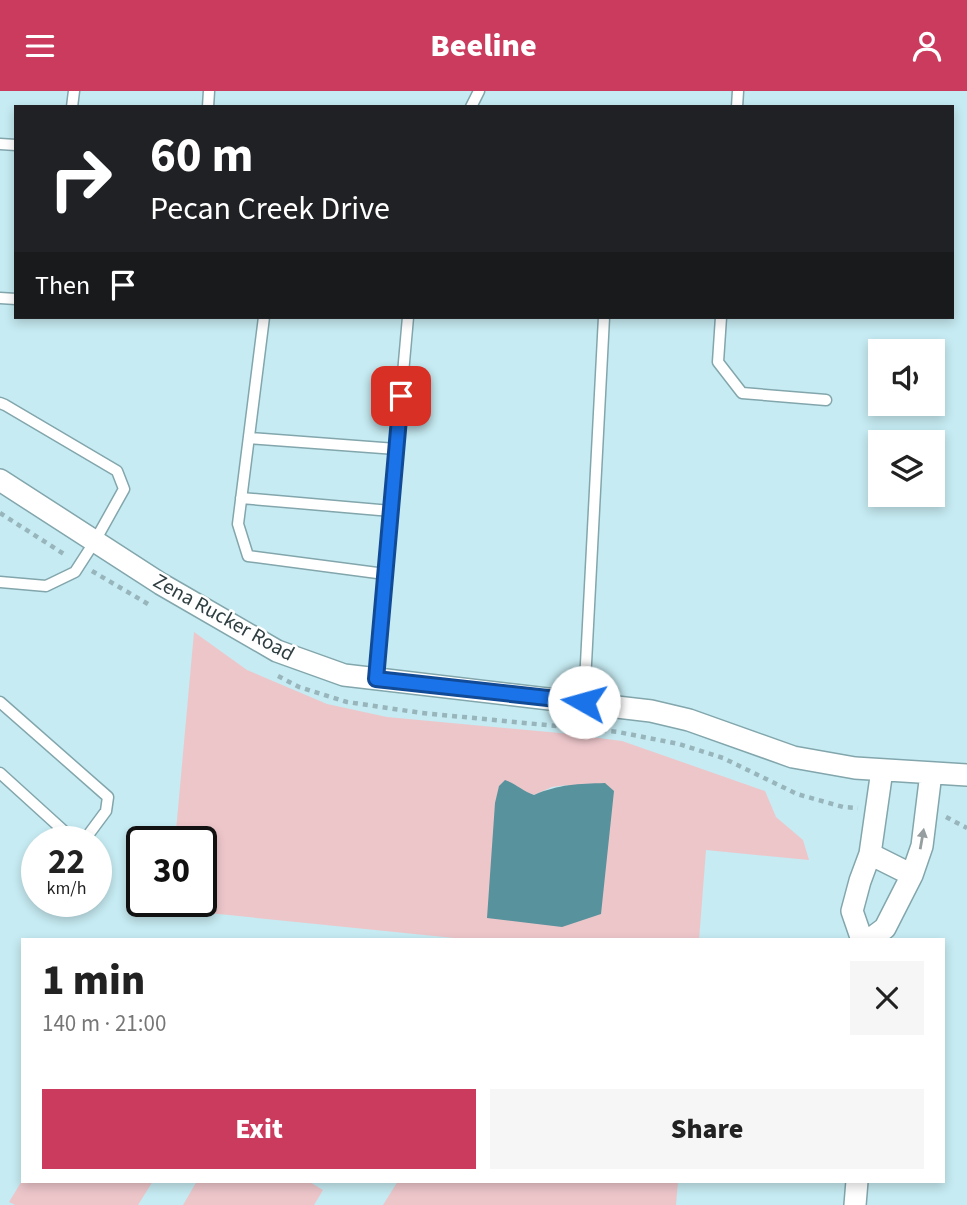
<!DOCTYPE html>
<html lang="en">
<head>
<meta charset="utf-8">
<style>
	:root { --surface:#fff; --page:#f6f6f6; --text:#222; --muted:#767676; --accent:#cb3b5e }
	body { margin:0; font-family:"Source Sans 3",sans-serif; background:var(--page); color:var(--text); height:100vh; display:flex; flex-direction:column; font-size:26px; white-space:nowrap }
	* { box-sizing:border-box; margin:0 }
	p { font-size:23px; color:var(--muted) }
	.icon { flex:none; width:38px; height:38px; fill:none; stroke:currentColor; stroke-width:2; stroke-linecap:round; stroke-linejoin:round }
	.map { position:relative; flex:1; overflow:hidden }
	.drawer { position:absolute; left:21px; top:847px; width:924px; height:245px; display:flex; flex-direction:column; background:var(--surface); border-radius:0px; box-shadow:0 4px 10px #0003 }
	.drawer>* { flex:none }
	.top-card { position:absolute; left:14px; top:14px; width:940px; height:214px; border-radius:0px; box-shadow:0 4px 10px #0003; background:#202124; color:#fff; overflow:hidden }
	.tools { position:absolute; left:868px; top:248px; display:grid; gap:14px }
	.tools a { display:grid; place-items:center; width:77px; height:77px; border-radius:0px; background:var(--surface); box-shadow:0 4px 10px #0003; font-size:35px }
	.speed { position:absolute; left:21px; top:735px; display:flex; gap:14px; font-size:35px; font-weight:700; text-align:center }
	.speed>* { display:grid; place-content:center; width:91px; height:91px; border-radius:50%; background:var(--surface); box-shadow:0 4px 10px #0003; line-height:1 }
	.speed small { font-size:18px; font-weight:400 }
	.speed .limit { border:4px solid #111; border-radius:10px; background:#fff; color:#111 }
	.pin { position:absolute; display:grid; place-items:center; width:60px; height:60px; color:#fff; margin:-30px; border-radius:14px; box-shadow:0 4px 10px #0006 }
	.me { position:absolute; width:77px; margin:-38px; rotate:277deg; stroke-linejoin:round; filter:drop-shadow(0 0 5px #0008) }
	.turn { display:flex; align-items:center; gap:24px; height:147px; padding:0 21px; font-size:32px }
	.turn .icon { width:91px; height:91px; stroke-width:2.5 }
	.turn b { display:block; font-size:49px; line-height:60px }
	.then { display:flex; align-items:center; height:66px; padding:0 21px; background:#0003; gap:14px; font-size:26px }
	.round { display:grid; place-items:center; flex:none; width:74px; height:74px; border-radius:0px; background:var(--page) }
	.head { display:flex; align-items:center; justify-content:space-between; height:119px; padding:0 21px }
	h1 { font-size:42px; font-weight:800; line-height:52px }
	.action { display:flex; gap:14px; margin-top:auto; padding:14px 21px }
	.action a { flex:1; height:80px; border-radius:0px; background:var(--accent); color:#fff; font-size:28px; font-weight:800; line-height:80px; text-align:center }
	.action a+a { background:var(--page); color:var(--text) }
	header { display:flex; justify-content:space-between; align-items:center; height:91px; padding:0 21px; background:var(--accent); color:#fff; font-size:32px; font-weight:800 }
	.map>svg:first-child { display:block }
	.green { fill:#edc6ca; fill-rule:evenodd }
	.water { fill:#58929c }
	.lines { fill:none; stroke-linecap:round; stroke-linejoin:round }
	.lane-casing { stroke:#82a6ac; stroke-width:13 }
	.street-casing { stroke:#82a6ac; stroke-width:24 }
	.path { stroke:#97b5bb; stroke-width:4.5; stroke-dasharray:5 5; stroke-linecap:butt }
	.lane { stroke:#fff; stroke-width:10 }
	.street { stroke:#fff; stroke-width:21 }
	.oneway { fill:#979ea0 }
	.route-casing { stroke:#114b97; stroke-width:18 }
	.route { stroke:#1a73e8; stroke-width:12 }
	.labels { text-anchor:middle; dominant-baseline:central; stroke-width:5; stroke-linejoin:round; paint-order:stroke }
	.street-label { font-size:21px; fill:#2f3e41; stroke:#fff }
</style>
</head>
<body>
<header><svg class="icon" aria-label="menu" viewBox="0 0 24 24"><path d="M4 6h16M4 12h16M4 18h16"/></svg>Beeline<svg class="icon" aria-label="person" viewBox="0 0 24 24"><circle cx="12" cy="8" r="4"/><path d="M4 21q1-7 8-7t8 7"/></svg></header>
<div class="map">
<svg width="967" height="1114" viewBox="0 0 967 1114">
	<rect width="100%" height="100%" fill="#c6ebf2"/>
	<path class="green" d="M194,541L247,579L327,613L387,626L560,642L622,650L765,700L776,726L803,749L809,769L706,759L699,849H474L169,818L170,810H201V751H175ZM514,693L522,700L534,704L552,696L568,694L488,827Z
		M23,1088V1090H153L138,1114H15L9,1111Z
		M197,1090H308L323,1099L314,1114H183Z
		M398,1090H678L676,1114H383Z"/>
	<path class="water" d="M505,689C516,693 523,700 534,704C559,693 578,693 605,692L614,700L601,823L562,836L487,827L495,712L499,695Z"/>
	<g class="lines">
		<g class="lane-casing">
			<path id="lane" d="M72,16L74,0
				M208,16L209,0
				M471,16L479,0
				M737,16L738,0
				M0,53L16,54
				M0,207L16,208
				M264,226L238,433L248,465L385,483
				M721,226L718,271L742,302L826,309
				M0,312L5,314L117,380L124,398L95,450L75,481L46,495L0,491
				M249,347L396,358
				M241,407L391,420
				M376,588L408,226
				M0,611L108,706L106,720L83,751
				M584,611L604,226
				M0,682L76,751"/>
		</g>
		<g class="street-casing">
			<path id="street" d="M0,389L161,493L277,560L344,584L651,620L689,629L793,666L855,677L967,684
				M870,763L912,784
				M862,849L852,820L860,790L870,763L882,679
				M869,849L885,837L912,784L922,755L931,682
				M855,1114L857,1090"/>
		</g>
		<path class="path" d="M0,422L67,465
			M92,480L148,513
			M278,585L299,596L347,611L422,622L618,641L679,653L723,667L797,703L843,716L858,717
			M946,726L967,737"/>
		<use href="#lane" class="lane"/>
		<use href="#street" class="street"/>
	</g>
	<defs><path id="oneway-solid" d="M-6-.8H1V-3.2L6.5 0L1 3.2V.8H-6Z" transform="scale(1.75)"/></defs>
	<use class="oneway" href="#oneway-solid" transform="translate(922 748) rotate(-80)"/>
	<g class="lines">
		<g class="route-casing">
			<path id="route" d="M401,305L376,588L584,611"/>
		</g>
		<use href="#route" class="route"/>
	</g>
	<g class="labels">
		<g class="street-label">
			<text transform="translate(224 526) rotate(29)">Zena Rucker Road</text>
		</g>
	</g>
</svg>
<div class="tools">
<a><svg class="icon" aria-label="sound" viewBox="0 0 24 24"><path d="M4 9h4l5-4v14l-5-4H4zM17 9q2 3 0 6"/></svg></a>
<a><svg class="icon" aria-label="layers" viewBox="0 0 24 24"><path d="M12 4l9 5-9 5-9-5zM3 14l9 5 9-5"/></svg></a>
</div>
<div class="speed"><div>22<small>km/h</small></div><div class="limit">30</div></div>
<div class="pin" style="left:401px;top:305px;background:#d93025"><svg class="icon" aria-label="arrive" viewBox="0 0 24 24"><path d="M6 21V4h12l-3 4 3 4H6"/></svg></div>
<svg class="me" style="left:584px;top:611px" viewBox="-20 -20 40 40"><circle r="19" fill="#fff"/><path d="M0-13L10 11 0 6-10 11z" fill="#1a73e8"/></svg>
<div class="top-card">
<div class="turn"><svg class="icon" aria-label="right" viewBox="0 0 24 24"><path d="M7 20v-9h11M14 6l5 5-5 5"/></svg><div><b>60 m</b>Pecan Creek Drive</div></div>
<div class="then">Then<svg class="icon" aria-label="arrive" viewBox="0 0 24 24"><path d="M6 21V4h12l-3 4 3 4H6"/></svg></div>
</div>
<section class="drawer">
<div class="head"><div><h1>1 min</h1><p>140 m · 21:00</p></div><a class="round"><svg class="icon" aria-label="close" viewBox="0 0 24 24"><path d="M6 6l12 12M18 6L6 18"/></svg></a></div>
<div class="action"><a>Exit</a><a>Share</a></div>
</section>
</div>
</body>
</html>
